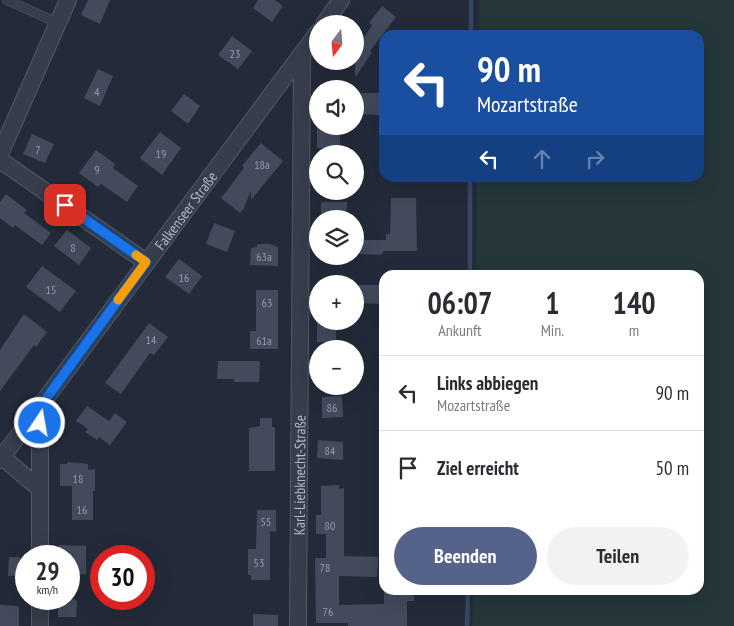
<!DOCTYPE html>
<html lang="de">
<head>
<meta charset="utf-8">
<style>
	:root { --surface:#fff; --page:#f2f2f3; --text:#2b2b33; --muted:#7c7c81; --line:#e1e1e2; --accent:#55638a }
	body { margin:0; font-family:"PT Sans Narrow",sans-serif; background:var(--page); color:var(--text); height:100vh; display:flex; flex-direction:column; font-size:19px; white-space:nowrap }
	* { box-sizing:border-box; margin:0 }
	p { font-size:16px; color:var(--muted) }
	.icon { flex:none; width:28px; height:28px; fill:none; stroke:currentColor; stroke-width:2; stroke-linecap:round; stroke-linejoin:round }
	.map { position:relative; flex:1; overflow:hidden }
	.details { position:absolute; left:379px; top:270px; width:325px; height:325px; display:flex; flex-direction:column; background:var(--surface); border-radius:15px; box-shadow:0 5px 20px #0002 }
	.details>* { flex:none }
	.banner { position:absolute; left:379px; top:30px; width:325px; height:152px; border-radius:15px; box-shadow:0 5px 20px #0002; background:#1a4fa0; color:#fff; overflow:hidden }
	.needle { width:32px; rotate:196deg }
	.fabs { position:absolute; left:309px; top:15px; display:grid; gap:10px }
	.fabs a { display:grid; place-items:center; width:55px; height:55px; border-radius:50%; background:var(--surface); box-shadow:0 5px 20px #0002; font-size:25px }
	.speed { position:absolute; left:15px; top:545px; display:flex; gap:10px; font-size:25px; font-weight:700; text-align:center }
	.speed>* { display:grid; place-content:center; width:65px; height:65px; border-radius:50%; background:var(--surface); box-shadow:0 5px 20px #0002; line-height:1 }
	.speed small { font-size:12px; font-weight:400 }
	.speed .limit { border:8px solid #d22; background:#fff; color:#111 }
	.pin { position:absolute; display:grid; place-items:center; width:42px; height:42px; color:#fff; margin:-21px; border-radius:10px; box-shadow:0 2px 8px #0006 }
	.me { position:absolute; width:55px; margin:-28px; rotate:12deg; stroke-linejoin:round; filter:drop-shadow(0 0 4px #0008) }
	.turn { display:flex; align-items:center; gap:18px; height:105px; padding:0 15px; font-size:22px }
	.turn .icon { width:65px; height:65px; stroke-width:2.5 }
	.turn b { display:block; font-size:35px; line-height:42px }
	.lanes { display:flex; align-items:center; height:48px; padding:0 15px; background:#0003; justify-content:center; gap:25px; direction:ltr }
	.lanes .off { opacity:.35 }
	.eta { display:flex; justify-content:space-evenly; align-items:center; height:85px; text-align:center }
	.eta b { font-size:30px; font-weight:700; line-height:35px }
	.action { display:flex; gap:10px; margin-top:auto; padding:10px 15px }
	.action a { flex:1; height:58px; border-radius:30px; background:var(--accent); color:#fff; font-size:20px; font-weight:700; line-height:58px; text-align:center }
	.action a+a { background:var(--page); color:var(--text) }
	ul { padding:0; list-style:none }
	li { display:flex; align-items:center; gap:15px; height:75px; padding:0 15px; border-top:1px solid var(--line) }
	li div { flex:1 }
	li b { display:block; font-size:19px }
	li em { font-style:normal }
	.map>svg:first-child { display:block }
	.green { fill:#25373b }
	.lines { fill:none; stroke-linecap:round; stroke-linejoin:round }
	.stream { stroke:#394663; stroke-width:4.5 }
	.building { fill:#424a5c }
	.lane-casing { stroke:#525865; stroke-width:10 }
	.street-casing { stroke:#525865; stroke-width:18 }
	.lane { stroke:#373d4b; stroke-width:9 }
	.street { stroke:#373d4b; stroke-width:16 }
	.route-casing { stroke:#114b97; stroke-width:12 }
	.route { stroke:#1a73e8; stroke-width:9 }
	.slow { stroke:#f59e0b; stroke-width:9 }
	.labels { text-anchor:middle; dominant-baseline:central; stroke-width:5; stroke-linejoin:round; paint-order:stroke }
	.number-label { font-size:12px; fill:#969cac }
	.street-label { font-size:15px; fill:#b2b8c6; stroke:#1c222f }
</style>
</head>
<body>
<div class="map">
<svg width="734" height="626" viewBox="0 0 734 626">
	<rect width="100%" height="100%" fill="#232b3a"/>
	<path class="green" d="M479,0H734V626H472L473,590H699V275H476L477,178H699V35H479Z"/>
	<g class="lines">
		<path class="stream" d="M471,35V0
			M470,275V178
			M467,626L468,590"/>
	</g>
	<path class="building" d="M88,0H110L100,24L81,15Z
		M258,0H275L283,6L272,22L253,8Z
		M382,6L396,17L370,51L372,52L355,78V41L360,44L372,25L369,23Z
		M232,36L252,51L238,69L218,55Z
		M98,69L113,76L100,106L84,98Z
		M355,93H379V115L355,114Z
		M184,94L200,106L188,124L171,111Z
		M317,126H340V148H317Z
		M160,132L181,148L162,175L140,158Z
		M32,134L54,144L45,163L23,154Z
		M261,143L283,161L251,200V191L244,208L240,213L221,198L244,168L242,166Z
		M96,150L115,164L113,168L138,186L127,202L101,184L98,187L79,173Z
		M6,194L27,210L24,213L51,233L42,245L15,225L13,228L0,218V202Z
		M391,198H416L417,251H384L381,255L359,254V240H386V234H390Z
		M321,202H347L346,219H321Z
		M214,223L235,231L227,252L206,244Z
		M67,230L91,248L79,265L54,246Z
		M257,244H270L278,247V266L250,265L251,248L257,247Z
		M179,259L202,276L189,294L165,277Z
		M42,266L76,291L60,312L26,287Z
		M357,285H384V304L356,303Z
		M256,290H278V349H250V331H256Z
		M24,314L47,332L36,347L34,345L0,391V350Z
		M149,323L168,337L154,355L150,353L121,394L105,383Z
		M317,323H336V342H317Z
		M218,361H260L259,382H234V379H217Z
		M342,396L343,417L322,418V397Z
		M87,406L109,421L115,413L127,422L110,445L99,437L97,440L85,432L88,429L76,421Z
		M260,418H272V427H275V471H249V428L260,426Z
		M318,440L343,442V460L317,458Z
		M67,462L88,464V470L95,469V491H93V520H72V486H60V464H67Z
		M339,485V489L344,488V556L378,557L377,577L339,576V605L384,604V590H414V601H407V626H348V623H316L315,558H326V534H316V515H321V486Z
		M257,510H276V532L270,531V580H251V575H248V549H256Z
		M59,545L86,546V574L69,575V556H59Z
		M9,557H20V576H8Z
		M58,599H75V601H77L76,617H58Z
		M0,605L19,606V626H0Z
		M253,614L278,615V626H253Z"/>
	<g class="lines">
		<g class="lane-casing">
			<path id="lane" d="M7,0L58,23"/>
		</g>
		<g class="street-casing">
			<g id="street">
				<path d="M324,24L341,0"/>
				<path d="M0,154L68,0"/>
				<path d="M0,160L146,262"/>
				<path d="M2,457L40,489"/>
				<path id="s1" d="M0,460L318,32"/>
				<path d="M40,556V407"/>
				<path d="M40,599V626"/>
				<path id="s2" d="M298,626L302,54"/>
			</g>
		</g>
		<use href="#lane" class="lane"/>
		<use href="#street" class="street"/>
	</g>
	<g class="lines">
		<g class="route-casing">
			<path id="route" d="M40,423V407L146,262L65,205"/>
		</g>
		<use href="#route" class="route"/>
		<path class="slow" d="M118,300L146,262L136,255"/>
	</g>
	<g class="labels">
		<g class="number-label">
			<text x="235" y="53">23</text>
			<text x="97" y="91">4</text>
			<text x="38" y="149">7</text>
			<text x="161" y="153">19</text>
			<text x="262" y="164">18a</text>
			<text x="97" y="169">9</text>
			<text x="73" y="247">8</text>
			<text x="264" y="256">63a</text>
			<text x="184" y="277">16</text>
			<text x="51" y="289">15</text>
			<text x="267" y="302">63</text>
			<text x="151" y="339">14</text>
			<text x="264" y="340">61a</text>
			<text x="332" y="407">86</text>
			<text x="330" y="450">84</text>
			<text x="78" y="478">18</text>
			<text x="82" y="509">16</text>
			<text x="266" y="521">55</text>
			<text x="330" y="525">80</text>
			<text x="259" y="562">53</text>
			<text x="325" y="567">78</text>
			<text x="328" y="611">76</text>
		</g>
		<g class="street-label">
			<text stroke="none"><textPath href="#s1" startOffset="311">Falkenseer Straße</textPath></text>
			<text stroke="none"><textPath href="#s2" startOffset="151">Karl-Liebknecht-Straße</textPath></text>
		</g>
	</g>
</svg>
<div class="fabs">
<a><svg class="needle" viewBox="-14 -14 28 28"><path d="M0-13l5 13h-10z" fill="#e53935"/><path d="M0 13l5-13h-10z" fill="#7c7c81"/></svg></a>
<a><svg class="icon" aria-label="sound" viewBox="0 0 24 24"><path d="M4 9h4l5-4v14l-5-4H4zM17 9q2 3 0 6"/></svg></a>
<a><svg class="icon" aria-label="search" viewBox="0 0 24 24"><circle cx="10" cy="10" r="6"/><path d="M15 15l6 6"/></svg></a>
<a><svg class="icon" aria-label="layers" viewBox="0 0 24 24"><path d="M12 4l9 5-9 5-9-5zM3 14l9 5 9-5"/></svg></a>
<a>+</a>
<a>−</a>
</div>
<div class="speed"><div>29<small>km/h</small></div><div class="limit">30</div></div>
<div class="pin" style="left:65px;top:205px;background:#d93025"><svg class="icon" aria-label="arrive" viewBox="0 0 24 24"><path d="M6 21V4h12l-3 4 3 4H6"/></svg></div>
<svg class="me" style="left:40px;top:423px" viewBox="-20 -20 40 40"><circle r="17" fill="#1a73e8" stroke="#fff" stroke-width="3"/><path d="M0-11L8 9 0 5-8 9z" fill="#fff"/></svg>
<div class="banner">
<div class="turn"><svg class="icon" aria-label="left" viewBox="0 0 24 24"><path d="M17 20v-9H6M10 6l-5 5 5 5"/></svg><div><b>90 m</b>Mozartstraße</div></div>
<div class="lanes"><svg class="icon" aria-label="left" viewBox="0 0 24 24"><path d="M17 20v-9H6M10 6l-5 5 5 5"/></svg><svg class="icon off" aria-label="ahead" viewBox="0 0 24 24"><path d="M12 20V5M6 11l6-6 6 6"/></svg><svg class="icon off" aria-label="right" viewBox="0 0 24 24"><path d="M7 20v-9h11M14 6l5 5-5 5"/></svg></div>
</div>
<section class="details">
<div class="eta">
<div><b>06:07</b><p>Ankunft</p></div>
<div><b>1</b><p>Min.</p></div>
<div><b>140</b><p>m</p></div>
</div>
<ul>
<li><svg class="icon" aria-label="left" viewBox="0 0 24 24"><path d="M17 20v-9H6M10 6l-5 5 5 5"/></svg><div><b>Links abbiegen</b><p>Mozartstraße</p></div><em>90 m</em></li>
<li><svg class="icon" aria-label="arrive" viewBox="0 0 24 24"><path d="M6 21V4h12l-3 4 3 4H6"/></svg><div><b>Ziel erreicht</b></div><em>50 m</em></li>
</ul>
<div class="action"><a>Beenden</a><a>Teilen</a></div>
</section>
</div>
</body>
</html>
